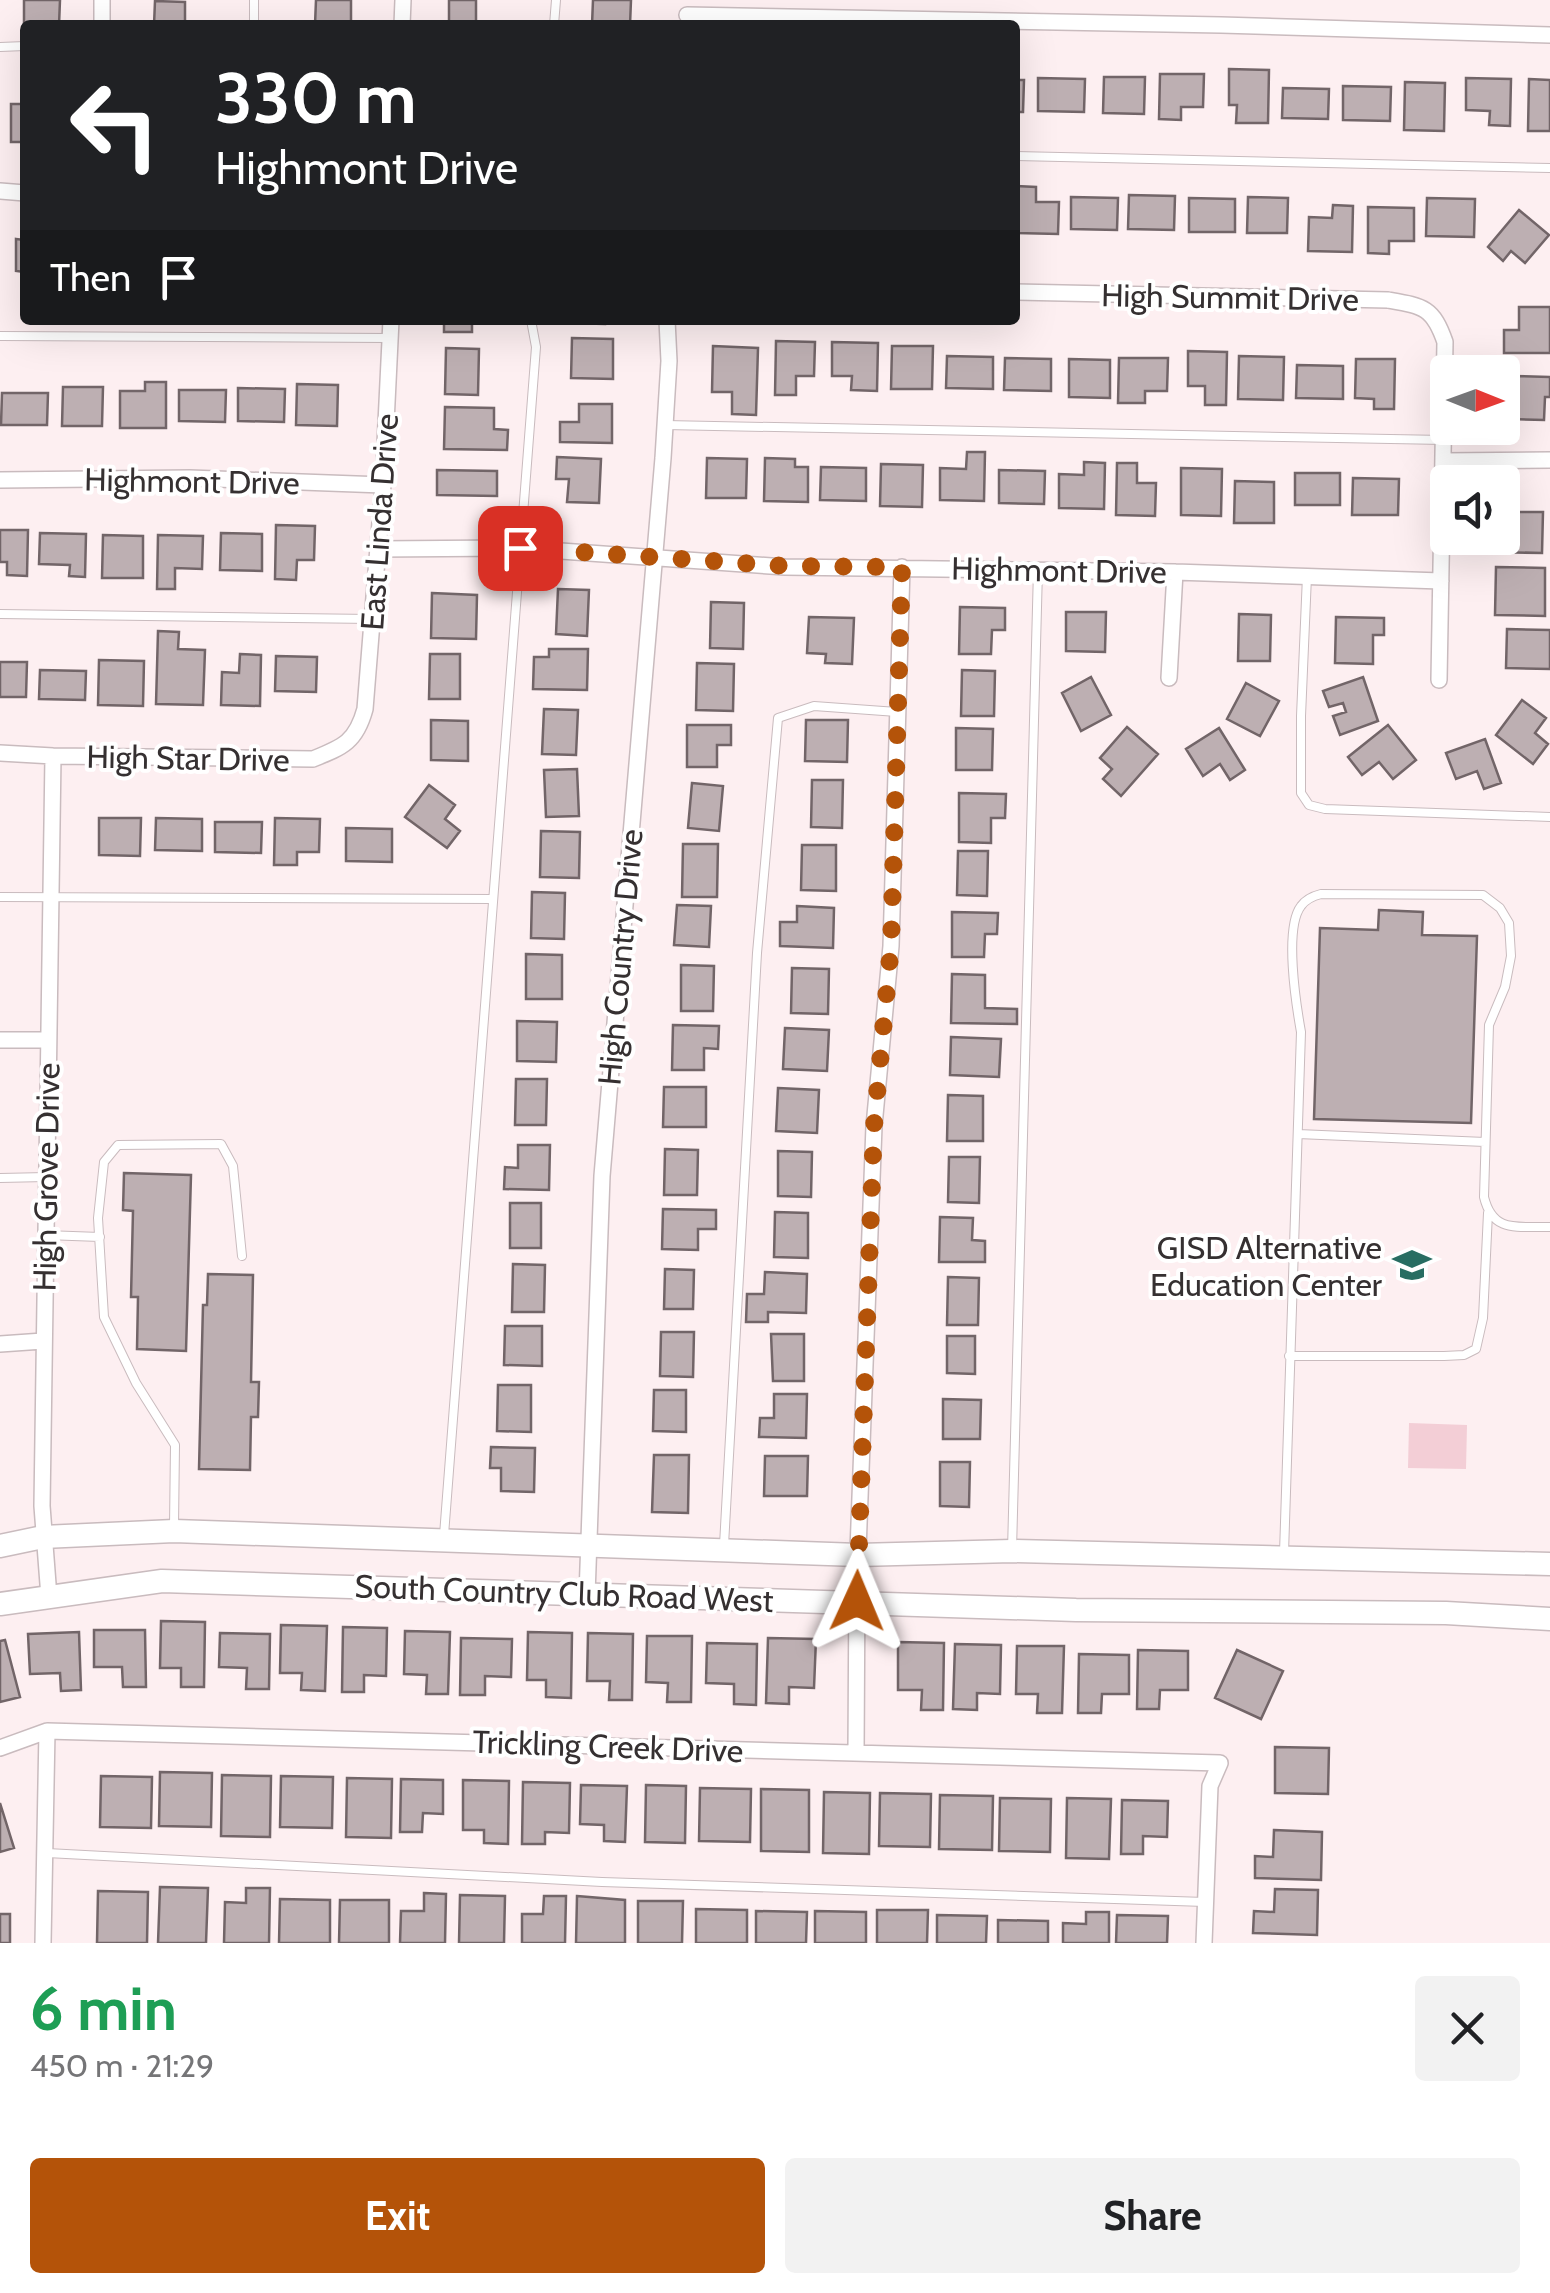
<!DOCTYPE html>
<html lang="en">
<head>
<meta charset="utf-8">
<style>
	:root { --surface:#fff; --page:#f2f2f2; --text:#202124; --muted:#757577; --accent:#b45309 }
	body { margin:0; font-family:Cabin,sans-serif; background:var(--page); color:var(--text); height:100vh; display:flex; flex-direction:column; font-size:38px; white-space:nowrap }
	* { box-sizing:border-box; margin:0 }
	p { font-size:32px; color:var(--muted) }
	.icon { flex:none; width:55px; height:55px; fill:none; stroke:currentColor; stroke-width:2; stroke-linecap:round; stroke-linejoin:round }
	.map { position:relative; height:1943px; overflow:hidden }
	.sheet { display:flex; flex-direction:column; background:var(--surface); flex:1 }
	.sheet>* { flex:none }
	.hud { position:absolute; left:20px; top:20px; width:1000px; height:305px; border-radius:10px; box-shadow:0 10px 40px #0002; background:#202124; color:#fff; overflow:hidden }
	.needle { width:65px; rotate:91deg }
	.tools { position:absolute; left:1430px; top:355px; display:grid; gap:20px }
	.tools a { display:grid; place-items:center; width:90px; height:90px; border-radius:10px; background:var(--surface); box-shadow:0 10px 40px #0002; font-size:50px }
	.pin { position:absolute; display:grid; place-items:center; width:85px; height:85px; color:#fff; margin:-42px; border-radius:20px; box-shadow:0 5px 15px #0006 }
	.me { position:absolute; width:110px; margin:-55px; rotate:1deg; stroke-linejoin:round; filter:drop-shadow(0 0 8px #0008) }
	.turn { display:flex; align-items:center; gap:35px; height:210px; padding:0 30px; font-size:45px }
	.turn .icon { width:130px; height:130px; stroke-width:2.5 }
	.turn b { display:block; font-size:70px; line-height:85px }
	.then { display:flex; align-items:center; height:95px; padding:0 30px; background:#0003; gap:20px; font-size:38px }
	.round { display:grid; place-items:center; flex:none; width:105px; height:105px; border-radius:10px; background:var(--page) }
	.headline { display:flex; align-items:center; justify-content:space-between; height:170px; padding:0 30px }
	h1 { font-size:60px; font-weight:800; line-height:75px; color:#1e9e55 }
	.primary-button { display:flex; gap:20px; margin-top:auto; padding:20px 30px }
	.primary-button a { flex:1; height:115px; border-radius:10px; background:var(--accent); color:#fff; font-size:40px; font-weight:800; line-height:115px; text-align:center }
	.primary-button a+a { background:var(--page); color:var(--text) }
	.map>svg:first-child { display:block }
	.green { fill:#f3ced6 }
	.building { fill:#bdafb2; stroke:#726568; stroke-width:2.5 }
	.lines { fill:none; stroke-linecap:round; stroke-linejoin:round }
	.lane-casing { stroke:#c9bbbe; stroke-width:10 }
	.street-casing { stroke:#c9bbbe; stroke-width:18 }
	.secondary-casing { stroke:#c9bbbe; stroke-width:25 }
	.lane { stroke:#fff; stroke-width:8 }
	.street { stroke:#fff; stroke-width:15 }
	.secondary { stroke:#fff; stroke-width:22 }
	.route { stroke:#b45309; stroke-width:18; stroke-dasharray:0 32.4 }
	.labels { text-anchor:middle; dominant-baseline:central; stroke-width:8; stroke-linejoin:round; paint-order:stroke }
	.street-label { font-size:32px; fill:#353031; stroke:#fff }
	.poi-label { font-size:32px; fill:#353031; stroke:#fff; text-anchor:end }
</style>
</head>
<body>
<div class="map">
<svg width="1550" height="1943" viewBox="0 0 1550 1943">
	<rect width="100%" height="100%" fill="#fdeff1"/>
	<path class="green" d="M1409,1423L1467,1425L1466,1469L1408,1468Z"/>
	<path class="building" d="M24,0H60L59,25L24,27Z
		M316,0H351V25H315Z
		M449,0H476V25H449Z
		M593,0H631L630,25H592Z
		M155,1L185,2V25H154Z
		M1229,69L1269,70L1268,123H1236L1237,105H1229Z
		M1160,74H1204L1203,107H1181V120L1159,119Z
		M1104,77H1145L1144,114L1103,113Z
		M1038,78L1085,79L1084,112L1038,111Z
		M1466,78L1511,79L1510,126L1489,125L1490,111L1466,110Z
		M1529,79L1550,80V131H1528Z
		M1015,80H1024L1023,112H1015Z
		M1405,82L1445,83L1444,131L1404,130Z
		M1343,86L1391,87L1390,121L1343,120Z
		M1283,88L1329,89L1328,119L1282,118Z
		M11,104H25V142H11Z
		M1015,186L1036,187V202H1059L1058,234L1015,233Z
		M1129,195L1175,196L1174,230L1128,229Z
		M1071,197L1118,198L1117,230L1071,229Z
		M1248,197L1288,198L1287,233H1247Z
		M1189,198L1235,199V232H1189Z
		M1427,198L1475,199L1474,237L1426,236Z
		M1333,205L1353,206L1352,252L1308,251L1309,217L1332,218Z
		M1368,207L1414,208V241H1389V254L1368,253Z
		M1519,210L1549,235L1525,263L1511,251L1503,261L1488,247Z
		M16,239L25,240V272L16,271Z
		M1519,307H1550V353H1504V330H1519Z
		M444,320H472V332H444Z
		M568,320H605V324L568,323Z
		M572,338L613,339V379L571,378Z
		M776,341L815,342L814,376H796V395H775Z
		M832,342L878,343L877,391L851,390L852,376H832Z
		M713,346L758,348L756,415L732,414V392H712Z
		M892,346H933L932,389H891Z
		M446,348L479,349L478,395L445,394Z
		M1188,351L1227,352L1226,405H1205V386H1188Z
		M947,356L993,357V389L946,388Z
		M1239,356L1284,357L1283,400L1238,399Z
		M1005,358L1051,359V391L1004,390Z
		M1119,358H1168L1167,391H1145V403H1118Z
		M1069,359L1110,360V398L1069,397Z
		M1356,359H1395L1394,409H1374V399L1355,398Z
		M1297,365L1343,366V399L1296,398Z
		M1512,376L1550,377V397H1545L1544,420L1511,419Z
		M145,382H166V428H120V391H145Z
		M297,384L338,385L337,426L296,425Z
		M63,387H103L102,426H62Z
		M238,388L285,389L284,422L238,421Z
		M179,390H226L225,422L179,421Z
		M2,393H48L47,425H1Z
		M579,404H612V443L560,442V422H579Z
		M445,407L494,408V429L508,430L507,450L444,449Z
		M967,452H985L984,501L940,500V468L966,469Z
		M557,457L601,459L599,503L567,502L569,479H556Z
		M707,458L747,459L746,498H706Z
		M765,458L795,459V467H808V502L764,501Z
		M1084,462L1105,463L1104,509L1059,508V474L1084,475Z
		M1117,463H1137V483H1156L1155,516L1116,515Z
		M881,464L923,465L922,507L880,506Z
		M821,467L866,468V501L820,500Z
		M1181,468L1222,469L1221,516L1181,515Z
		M437,470L497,471V496L437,495Z
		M999,470L1045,471L1044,504L999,503Z
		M1295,473H1340V505H1295Z
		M1353,478L1399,479L1398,515H1352Z
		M1235,481L1274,482V523H1234Z
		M1502,512H1543L1542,553L1494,552V538H1502Z
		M276,525L315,526L314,560H297L296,580L275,579Z
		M0,530H28L27,576L7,575V562H0Z
		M40,533L86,534L85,577L69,576L70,565L39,564Z
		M221,533L262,534V571L220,570Z
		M103,535L143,536V578H102Z
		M158,535L203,536L202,569L175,568V589H157Z
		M1496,567L1545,568V616L1495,615Z
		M558,589L589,590L587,636L556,634Z
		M432,593L477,595L476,639L431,638Z
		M711,602L744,603L743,649L710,648Z
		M960,607L1005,608V630H992L991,654H959Z
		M1066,612H1106L1105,652L1066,651Z
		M1239,614L1271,615L1270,661H1238Z
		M809,617L854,618L852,664L825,663L826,654L807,653Z
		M1336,617L1384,618V635H1373V664L1335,663Z
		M1507,629L1550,630V669L1506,668Z
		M158,631L179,632L178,649L205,650L203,705L156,704Z
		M549,649H588L587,690L533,689L534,657H549Z
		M240,654L261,655L260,706L221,705L222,672L239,673Z
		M430,654H460V699H429Z
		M276,656L317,657L316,692L275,691Z
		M99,660L144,661L143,706L98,705Z
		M0,662H27L26,697H0Z
		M697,663L734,664L733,711L696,710Z
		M40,670L86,671L85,700L39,699Z
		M962,670L995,671L994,716H961Z
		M1091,677L1111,715L1081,731L1062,693Z
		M1363,677L1378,721L1340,735L1333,716L1346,712L1343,703L1329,707L1323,691Z
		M1246,683L1279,701L1260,736L1227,719Z
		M1522,700L1546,718L1535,733L1548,744L1533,764L1496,735Z
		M544,709L578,710L576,755L542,754Z
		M431,720L468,721V761L431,760Z
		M806,720H848L847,762L805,761Z
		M687,725H731V745H717V767H687Z
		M1388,725L1416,760L1393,779L1379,762L1362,775L1348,757Z
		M1127,727L1158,754L1121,796L1103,779L1112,769L1100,758Z
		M956,728L993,729L992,770H956Z
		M1219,728L1245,770L1230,780L1220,764L1203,776L1186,749Z
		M1485,739L1501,783L1484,789L1477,771L1456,779L1446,753Z
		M577,769L579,816L546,817L544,770Z
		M812,780H843L842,828L811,827Z
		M692,783L723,786L719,831L688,828Z
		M429,785L455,805L445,819L460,831L447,848L405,817Z
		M959,793L1006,794L1005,818H991V843L959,842Z
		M99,818H141L140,856L99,855Z
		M156,818L202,819V851L155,850Z
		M275,818L320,819L319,852H297V865H274Z
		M215,822H262L261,853L215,852Z
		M346,828L392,829V862L346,861Z
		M541,831L580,832L579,878L540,877Z
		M683,844H718L717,897H682Z
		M802,845H836V891L801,890Z
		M958,851H988L987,896L957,895Z
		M532,892L565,893L564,939L531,938Z
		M677,905L711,906L709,947L674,945Z
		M797,906L834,908L833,948L780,946V922H797Z
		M1379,910L1423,912L1422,935L1477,936L1471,1123L1314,1119L1320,928L1378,930Z
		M952,912L998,913L997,934H985L984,957H952Z
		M526,954L562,955V999H526Z
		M681,965L714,966L713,1011H681Z
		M792,968L829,969L828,1014L791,1013Z
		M952,974L985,975V1008L1017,1009V1024L951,1023Z
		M517,1021L557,1022L556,1062L517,1061Z
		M673,1025L719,1026L718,1049L704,1048V1070H672Z
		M785,1028L829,1030L827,1071L783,1069Z
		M951,1037L1001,1039L999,1077L950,1075Z
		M516,1079H547L546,1125H515Z
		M664,1087H706V1127H663Z
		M778,1088L819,1090L817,1133L776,1131Z
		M948,1095L983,1096V1141H947Z
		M518,1145H550L549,1190L504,1189L505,1167L518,1168Z
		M665,1149L698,1150L697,1195H664Z
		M778,1151L812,1152L811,1197L778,1196Z
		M949,1157H980L979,1203L948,1202Z
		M124,1173L191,1175L186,1351L137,1349L138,1297H131L133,1211L123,1210Z
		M510,1203H541V1248H510Z
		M663,1209L716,1210V1229H698V1250L662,1249Z
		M775,1212L808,1213V1258L774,1257Z
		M940,1217L973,1218L972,1240L985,1241V1262H939Z
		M513,1264L545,1265L544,1312H512Z
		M665,1269L694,1270L693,1309H664Z
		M765,1272L807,1274L806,1313L768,1312V1322H746L747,1294H764Z
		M208,1274L253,1275L251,1382H259L258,1417H251L250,1470L199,1469L203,1305H207Z
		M948,1277L979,1278L978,1325H947Z
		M505,1326H542V1366L504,1365Z
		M661,1332H694L693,1377L660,1376Z
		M771,1334H804V1381H773Z
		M947,1336H975V1374L947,1373Z
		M498,1385H531V1432L497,1431Z
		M654,1390H686V1432L653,1431Z
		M774,1394H807L806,1438L759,1437L760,1418H774Z
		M943,1399L981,1400L980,1439H943Z
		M491,1447L535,1448L534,1492L501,1491V1468H490Z
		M654,1455H689L688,1513L652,1512Z
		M765,1456H808L807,1496H764Z
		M940,1462H970L969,1507L940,1506Z
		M161,1621L205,1622L204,1687H181V1668H160Z
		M281,1625L327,1626L325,1691L301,1690L302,1673H280Z
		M343,1627L387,1628L386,1676L364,1675V1692H342Z
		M94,1630H145L146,1687H123L122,1667H94Z
		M405,1631L450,1632L448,1694H426L427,1675L404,1674Z
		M79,1632L81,1690L61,1691L60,1673L30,1674L28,1634Z
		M528,1632L572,1633L571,1698L546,1697V1680H527Z
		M220,1633L270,1634L269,1689H246L247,1668L219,1667Z
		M588,1633L633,1634L632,1700H609L610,1681H587Z
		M647,1636H692L691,1702H667L668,1683L646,1682Z
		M461,1638L512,1639L511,1677L485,1676V1695H460Z
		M768,1638L816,1639L814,1688L789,1687V1704L766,1703Z
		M5,1640L20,1697L0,1702V1641Z
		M898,1642L944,1643L943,1710H921L922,1690H898Z
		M707,1643L757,1644L756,1705L734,1704V1684L706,1683Z
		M955,1644L1001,1645L1000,1694L977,1693V1710L953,1709Z
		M1017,1646H1064L1062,1713H1037L1038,1694H1016Z
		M1138,1650L1188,1651V1690H1160L1159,1709H1137Z
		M1237,1650L1283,1671L1261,1719L1215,1698Z
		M1079,1654L1129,1655V1694H1102L1101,1713H1078Z
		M1275,1747L1329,1748L1328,1794L1275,1793Z
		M160,1772L212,1773L211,1827L159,1826Z
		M222,1775L271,1776L270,1837L221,1836Z
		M101,1776L152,1777L151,1828L100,1827Z
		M281,1776L333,1777L332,1828L280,1827Z
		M347,1778L392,1779L391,1838L346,1837Z
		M401,1779L443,1780V1814L423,1813L422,1832H400Z
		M463,1780L509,1781L508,1844L484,1843V1830H463Z
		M523,1782L570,1783L569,1833L545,1832V1844H522Z
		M581,1785L627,1786L625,1842L604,1841V1825L580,1824Z
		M646,1785L686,1786L685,1843L645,1842Z
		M700,1788L751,1789L750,1842L699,1841Z
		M761,1789L809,1790V1852L761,1851Z
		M824,1792L870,1793L869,1854L823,1853Z
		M880,1793L931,1794L930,1847L879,1846Z
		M940,1795L993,1796L992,1850L939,1849Z
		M1000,1798L1051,1799L1050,1852L999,1851Z
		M1067,1798L1111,1799L1109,1859L1066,1858Z
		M1122,1800L1168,1801L1167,1837L1143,1836V1854H1121Z
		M0,1803L14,1848L0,1852Z
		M1274,1830L1322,1832L1321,1880L1255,1878V1856L1273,1857Z
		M160,1887L208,1888L206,1943H158Z
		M246,1888H270L269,1943H224L225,1902L246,1903Z
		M1275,1889L1318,1890L1317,1935L1253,1933L1254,1911L1274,1912Z
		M98,1891L148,1892L147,1943H97Z
		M424,1893L446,1894L445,1943H400L401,1911H424Z
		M460,1895L505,1896L504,1943H459Z
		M544,1896H566L565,1943H522V1914H543Z
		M577,1896L625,1900V1943H576Z
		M280,1899L330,1900V1943H279Z
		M340,1900H389V1943H339Z
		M638,1901H683L682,1943H638Z
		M696,1909L747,1910V1943H696Z
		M877,1910H928L927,1943H877Z
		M756,1911L807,1912L806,1943H756Z
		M815,1911L866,1912V1943H815Z
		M1086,1912H1109V1943H1063V1923L1086,1924Z
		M0,1914H10V1943H0Z
		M937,1915L987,1916L986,1943H937Z
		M1117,1915L1168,1916L1167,1943H1116Z
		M998,1920L1048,1921V1943H998Z"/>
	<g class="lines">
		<g class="lane-casing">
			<path id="lane" d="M254,25V0
				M554,25L556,0
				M0,47L25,46
				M1015,156L1550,168
				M0,336L390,338
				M665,425L1444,440
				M1307,576L1301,716V793L1309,805L1325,809L1550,817
				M0,614L372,619
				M0,897L492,899
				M1298,1134L1485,1142
				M0,1178L46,1177
				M45,1235L100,1237
				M1289,1356H1444L1464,1355L1476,1349L1483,1318L1488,1213
				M174,1526L175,1445L136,1383L104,1317L98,1218L104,1162L118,1145L221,1144L233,1166L242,1256
				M444,1535L536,347L531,320
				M724,1545L757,953L778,718L814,706L897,712
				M1012,1550L1038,570
				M1284,1553L1301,1032C1296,1004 1284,928 1301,906C1306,899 1313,896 1321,894L1483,895L1500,908L1509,923L1511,956L1505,987L1489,1025L1484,1197C1493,1234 1518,1226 1550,1227
				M47,1853L602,1882L1205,1902"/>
		</g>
		<g class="street-casing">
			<path id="street" d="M687,15L1221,25L1550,35
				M102,25V0
				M402,25L403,0
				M0,191L25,193
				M1015,292L1388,300C1423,306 1433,307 1445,342L1439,680
				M1444,461L1550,460
				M0,480L190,478L383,485
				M378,549L519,548L785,567L1175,572L1441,581
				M1169,678L1175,572
				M0,753L53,756L313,759C343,747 356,742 365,709L383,485L391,320
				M0,1040H48
				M0,1344L43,1341
				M587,1595L602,1176L663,458L669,361L667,320
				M49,1597L42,1506L53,756
				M0,1748L47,1731L1220,1763L1210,1786L1204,1943
				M856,1753L857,1577L874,1126L891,946L902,567
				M43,1943L47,1731"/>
		</g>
		<g class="secondary-casing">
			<path id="secondary" d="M0,1546L43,1537L174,1531L858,1555L1012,1551L1550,1564
				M0,1604L162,1581L1076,1610L1446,1613L1550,1619"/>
		</g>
		<use href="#lane" class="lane"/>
		<use href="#street" class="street"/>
		<use href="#secondary" class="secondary"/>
	</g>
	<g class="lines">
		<path class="route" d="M520,548L786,566L902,567L891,946L874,1126L857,1601"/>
	</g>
	<defs>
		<g id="school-bare" transform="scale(3)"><path d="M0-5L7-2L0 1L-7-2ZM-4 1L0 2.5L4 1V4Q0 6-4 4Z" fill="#286d62" stroke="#fff" stroke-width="2.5" paint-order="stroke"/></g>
	</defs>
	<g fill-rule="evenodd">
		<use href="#school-bare" x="1412" y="1265"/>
	</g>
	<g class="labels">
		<g class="street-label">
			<text transform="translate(1230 297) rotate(1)">High Summit Drive</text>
			<text transform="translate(192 481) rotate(1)">Highmont Drive</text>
			<text transform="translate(379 522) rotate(-86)">East Linda Drive</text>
			<text transform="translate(1059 570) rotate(1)">Highmont Drive</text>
			<text transform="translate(188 758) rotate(1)">High Star Drive</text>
			<text transform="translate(620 957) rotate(-85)">High Country Drive</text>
			<text transform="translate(46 1177) rotate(-89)">High Grove Drive</text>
			<text transform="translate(564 1593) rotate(2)">South Country Club Road West</text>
			<text transform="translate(608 1746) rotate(2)">Trickling Creek Drive</text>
		</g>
		<g class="poi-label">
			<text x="1382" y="1247">GISD Alternative<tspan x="1382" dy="37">Education Center</tspan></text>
		</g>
	</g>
</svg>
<div class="tools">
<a><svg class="needle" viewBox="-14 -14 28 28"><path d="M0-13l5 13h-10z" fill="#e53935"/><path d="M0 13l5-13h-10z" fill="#757577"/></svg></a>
<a><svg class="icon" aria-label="sound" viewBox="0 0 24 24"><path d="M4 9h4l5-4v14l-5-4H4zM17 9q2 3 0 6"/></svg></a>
</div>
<div class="pin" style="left:520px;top:548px;background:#d93025"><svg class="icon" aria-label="arrive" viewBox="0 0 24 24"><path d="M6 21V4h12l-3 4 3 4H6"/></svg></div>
<svg class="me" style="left:857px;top:1601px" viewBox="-20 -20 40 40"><path d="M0-17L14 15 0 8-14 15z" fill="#b45309" stroke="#fff" stroke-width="4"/></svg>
<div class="hud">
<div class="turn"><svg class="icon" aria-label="left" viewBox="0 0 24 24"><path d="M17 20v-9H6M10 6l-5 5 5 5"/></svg><div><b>330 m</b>Highmont Drive</div></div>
<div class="then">Then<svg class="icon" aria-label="arrive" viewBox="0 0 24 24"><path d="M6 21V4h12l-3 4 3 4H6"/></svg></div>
</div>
</div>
<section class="sheet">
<div class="headline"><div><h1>6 min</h1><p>450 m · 21:29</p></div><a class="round"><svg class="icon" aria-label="close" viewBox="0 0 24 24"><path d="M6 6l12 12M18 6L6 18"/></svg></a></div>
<div class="primary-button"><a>Exit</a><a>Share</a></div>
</section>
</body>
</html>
